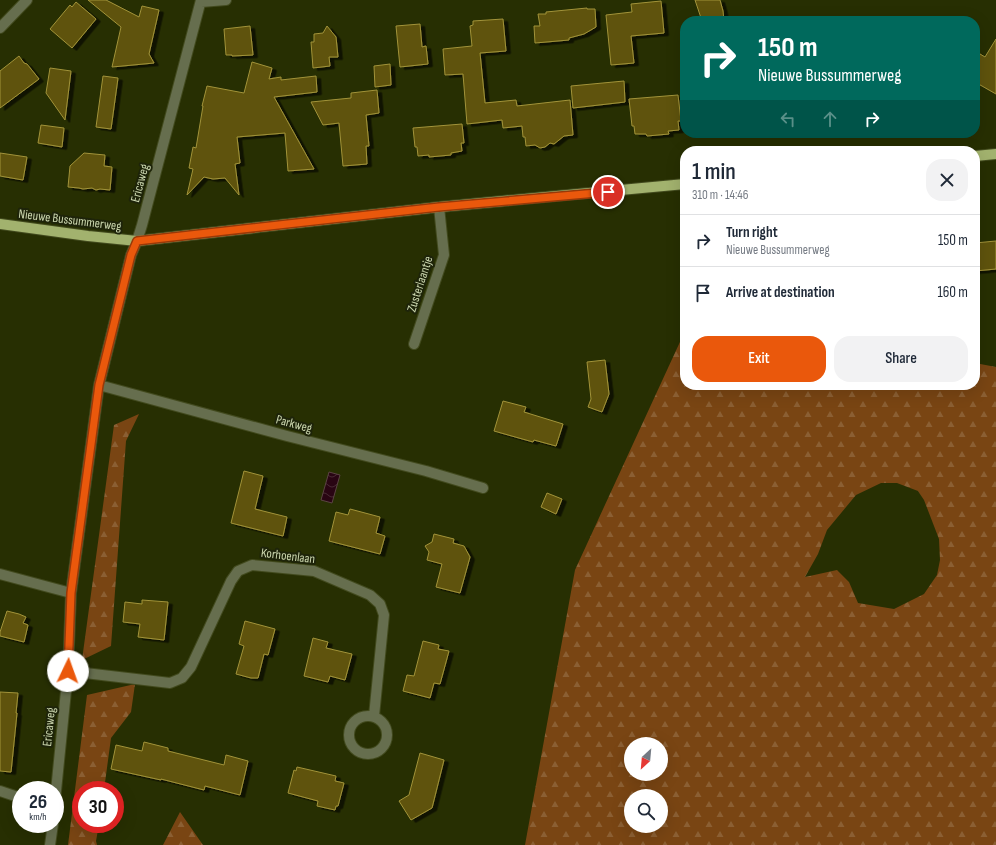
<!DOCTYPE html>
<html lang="en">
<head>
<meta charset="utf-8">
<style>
	:root { --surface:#fff; --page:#f2f2f3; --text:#1f2937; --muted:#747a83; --line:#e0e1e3; --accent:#ea580c }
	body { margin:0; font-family:"Sofia Sans Condensed",sans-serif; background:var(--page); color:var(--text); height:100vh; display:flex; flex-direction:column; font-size:15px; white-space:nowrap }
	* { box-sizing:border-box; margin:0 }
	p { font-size:13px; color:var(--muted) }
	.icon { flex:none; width:22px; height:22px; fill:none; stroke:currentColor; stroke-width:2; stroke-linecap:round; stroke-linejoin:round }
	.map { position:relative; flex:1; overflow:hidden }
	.side { position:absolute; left:680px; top:146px; width:300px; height:244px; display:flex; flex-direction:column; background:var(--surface); border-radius:16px; box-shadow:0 4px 16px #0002 }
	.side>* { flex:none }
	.hud { position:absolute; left:680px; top:16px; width:300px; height:122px; border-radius:16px; box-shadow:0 4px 16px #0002; background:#00695c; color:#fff; overflow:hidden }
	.needle { width:26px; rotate:206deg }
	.buttons { position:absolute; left:624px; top:737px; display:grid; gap:8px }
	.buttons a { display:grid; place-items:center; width:44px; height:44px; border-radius:50%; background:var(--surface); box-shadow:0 4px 16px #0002; font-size:20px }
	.speed { position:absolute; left:12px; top:781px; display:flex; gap:8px; font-size:20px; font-weight:700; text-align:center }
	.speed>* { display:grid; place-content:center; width:52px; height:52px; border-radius:50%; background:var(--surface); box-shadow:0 4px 16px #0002; line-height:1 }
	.speed small { font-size:10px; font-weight:400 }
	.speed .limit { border:6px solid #d22; background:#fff; color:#111 }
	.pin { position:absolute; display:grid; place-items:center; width:34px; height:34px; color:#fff; margin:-17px; border:2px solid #fff; border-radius:50%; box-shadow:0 1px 4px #0007 }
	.me { position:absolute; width:44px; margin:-22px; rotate:3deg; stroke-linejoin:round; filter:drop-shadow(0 0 3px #0008) }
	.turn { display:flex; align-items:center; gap:14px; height:84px; padding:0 12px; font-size:18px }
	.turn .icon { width:52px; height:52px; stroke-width:2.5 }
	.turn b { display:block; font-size:28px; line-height:34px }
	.lanes { display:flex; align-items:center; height:38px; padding:0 12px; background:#0003; justify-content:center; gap:20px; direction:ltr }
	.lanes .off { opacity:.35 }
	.round { display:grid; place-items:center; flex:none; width:42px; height:42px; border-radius:16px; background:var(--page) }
	.summary { display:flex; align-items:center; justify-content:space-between; height:68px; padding:0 12px }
	h1 { font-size:24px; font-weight:600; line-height:30px }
	.cta { display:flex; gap:8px; margin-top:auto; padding:8px 12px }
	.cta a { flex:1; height:46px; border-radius:16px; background:var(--accent); color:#fff; font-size:16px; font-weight:600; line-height:46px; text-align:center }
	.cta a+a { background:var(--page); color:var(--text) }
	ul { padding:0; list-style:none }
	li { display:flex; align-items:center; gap:12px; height:52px; padding:0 12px; border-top:1px solid var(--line) }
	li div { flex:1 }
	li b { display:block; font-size:15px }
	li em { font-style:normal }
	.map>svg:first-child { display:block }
	.forest { fill:url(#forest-firs); fill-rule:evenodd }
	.water { fill:url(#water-waves); stroke:#5a4442 }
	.building { fill:#5e5308; stroke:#a2933b; filter:url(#shadow) }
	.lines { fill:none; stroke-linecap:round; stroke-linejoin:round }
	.minor-casing { stroke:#424a1e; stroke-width:12 }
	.major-casing { stroke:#424a1e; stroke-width:12 }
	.minor { stroke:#666e4e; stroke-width:10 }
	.major { stroke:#a2b26e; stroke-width:10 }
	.route-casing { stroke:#983908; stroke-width:10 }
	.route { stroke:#ea580c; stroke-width:7 }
	.labels { text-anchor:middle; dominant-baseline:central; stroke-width:4; stroke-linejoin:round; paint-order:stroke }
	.street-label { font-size:13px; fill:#cdd8b0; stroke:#1e240a }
</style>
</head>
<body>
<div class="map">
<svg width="996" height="845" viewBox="0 0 996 845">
	<defs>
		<pattern id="forest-firs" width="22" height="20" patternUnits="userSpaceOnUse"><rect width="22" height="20" fill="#794513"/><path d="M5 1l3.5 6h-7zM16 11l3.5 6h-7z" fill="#8b5f33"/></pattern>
		<pattern id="water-waves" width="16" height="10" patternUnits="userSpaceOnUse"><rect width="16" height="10" fill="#290513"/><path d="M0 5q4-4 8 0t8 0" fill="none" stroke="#472933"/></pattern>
		<filter id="shadow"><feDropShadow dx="4.5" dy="2.5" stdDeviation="0" flood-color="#0009"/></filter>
	</defs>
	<rect width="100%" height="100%" fill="#272f02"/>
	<path class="forest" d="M685,331V385H975V363L996,367V845H525L575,570ZM881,483H897L918,491L924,500L939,539L940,560L937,575L924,594L894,609L858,603L849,582L837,570L805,577L818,554L827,530L856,495ZM631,744H661V774H631ZM631,796H661V826H631Z
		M139,414L126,441L111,646L82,660L114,425Z
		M135,684L131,712L111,738L104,790H81V824H99L96,841L97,845H68L87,695Z
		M180,812L203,845H163Z"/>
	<path class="water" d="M329,472L340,475L332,503L321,500Z"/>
	<path class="building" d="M88,0H106L139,17L142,6L159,10L149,54L154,63L112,67L121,27Z
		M695,0H720L723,11L724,21H702Z
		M661,1L664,33L631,36L634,63L611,65L606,15L632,12L631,4Z
		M76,2L96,19L72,48L50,29L70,5L72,7Z
		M587,8V9H595L596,27L584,34L569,38V40L535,43L534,26H540L538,14H546V12Z
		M503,19L506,51L480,53L485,103L516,100L517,106L570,100L573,135L564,136L554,144L550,143L545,147L540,148L535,145L526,146L525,137H523L522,126L503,128L502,120L467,124L463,74L445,75L443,49L472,46L470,26L473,25V21Z
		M420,24L422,47L426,46L428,64L400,67L396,26Z
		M250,26L253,55L232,56V55H226L224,29Z
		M327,26L336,37L338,57H329L330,66L313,68L311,42H314V34L323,33Z
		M996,39V94L975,82V51L985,57Z
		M19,56L24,63L27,64L39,79L0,108V71Z
		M252,62L272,68L269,79L281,77V80L316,76L317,92L274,97L314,169L288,171L285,133L237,137L240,163L235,164L239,195L225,178L213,179L204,177L187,195L193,169L189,168L193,147L196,148L203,106H202L207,86L244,93Z
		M390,64L391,85L375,87L374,66Z
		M50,68L71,71L65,120L46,93Z
		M103,76L118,78L111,129L96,127Z
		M624,81L625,102L573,108L571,86Z
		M377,90L379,113L366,115L369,146H366L367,164L343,166L339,123L323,125L311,102L351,98V93Z
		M678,95L681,121H678L679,130L668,131L669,134L647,136L646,134H635L634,126H632L629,99Z
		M462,124L464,143H461L462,151L451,153V155L429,157V155L418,156L417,147H415L413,128Z
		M41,125L64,128L62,147L38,143Z
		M0,153L27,157L23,180L0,176Z
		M84,153L105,155L104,166L112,167L110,190L100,189L96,190L92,188L83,189L79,188L68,187L70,166Z
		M996,241V269L975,271V243Z
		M605,360L609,394L602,412L588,407L591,399L587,362Z
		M503,401L526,407L524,412L563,424L556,446L534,440L533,442L494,431Z
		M244,471L263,476L255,509L287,517L283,536L231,523Z
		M547,493L562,499L556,514L541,507Z
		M350,509L380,517L376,533L385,536L380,554L329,541L336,512L348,515Z
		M434,534L454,539L453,543L464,546L470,557L460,593L436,587L442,564L427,560L429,552L425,546L432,542Z
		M142,600L168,602L164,640L138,637L140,624L123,622L125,602L142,604Z
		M7,611L19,614L26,617L23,623L28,625L24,642L0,636V632Z
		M245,621L275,629L268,655L264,654L258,678H251L236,674L244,646L239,644Z
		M313,638L328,642L326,648L352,654L345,680L330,676L328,682L304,676Z
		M423,641L439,645L438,649L449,651L440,684L434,683L430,698L403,691L407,675L414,676Z
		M0,692L18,693L16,713H17L11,772L0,771Z
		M144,742L168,748V751L224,765L226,755L248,761L240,795L205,786L204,790L161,779V780L111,769L116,745L142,751Z
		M420,753L444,760L432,808L411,820L399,801L409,795Z
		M297,767L336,776L335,781L344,783L338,806H336L335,810L317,806L318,801L288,793L294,770L296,771Z"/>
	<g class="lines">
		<g class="minor-casing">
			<path id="minor" d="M201,2L226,0
				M0,28L27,0
				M414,344L444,255L439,207
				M99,385L287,436L426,471L483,488
				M0,574L71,593
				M68,671L170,683L182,678L191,667L231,581L238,571L252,565L314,571L370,595L380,604L384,615L374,716
				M349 735a19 19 0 1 1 38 0a19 19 0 1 1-38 0Z
				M0,791L21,798
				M55,801L68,671L71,593L99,385L131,255L137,241L142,225L201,0
				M50,845L53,824"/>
		</g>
		<g class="major-casing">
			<path id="major" d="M975,156L996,154
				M0,224L88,236L137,241L439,207L685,184"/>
		</g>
		<use href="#minor" class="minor"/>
		<use href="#major" class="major"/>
	</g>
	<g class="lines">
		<g class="route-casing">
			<path id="route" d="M68,671L71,593L99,385L131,255L137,241L439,207L608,192"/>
		</g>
		<use href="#route" class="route"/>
	</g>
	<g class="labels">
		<g class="street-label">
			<text transform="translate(140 183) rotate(-75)">Ericaweg</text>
			<text transform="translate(70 220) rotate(7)">Nieuwe Bussummerweg</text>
			<text transform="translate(420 284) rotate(-72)">Zusterlaantje</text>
			<text transform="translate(294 424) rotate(15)">Parkweg</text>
			<text transform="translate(288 556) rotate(7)">Korhoenlaan</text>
			<text transform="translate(49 727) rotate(-84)">Ericaweg</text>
		</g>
	</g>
</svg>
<div class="buttons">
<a><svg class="needle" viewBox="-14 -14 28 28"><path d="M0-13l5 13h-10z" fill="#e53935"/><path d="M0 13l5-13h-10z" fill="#747a83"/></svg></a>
<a><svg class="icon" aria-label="search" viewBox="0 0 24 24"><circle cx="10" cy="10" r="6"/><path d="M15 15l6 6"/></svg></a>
</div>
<div class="speed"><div>26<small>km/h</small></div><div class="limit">30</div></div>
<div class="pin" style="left:608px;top:192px;background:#d93025"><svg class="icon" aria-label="arrive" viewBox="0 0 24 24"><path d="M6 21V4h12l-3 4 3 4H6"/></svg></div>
<svg class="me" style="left:68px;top:671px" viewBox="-20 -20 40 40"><circle r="19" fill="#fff"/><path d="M0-13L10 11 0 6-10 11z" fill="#ea580c"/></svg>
<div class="hud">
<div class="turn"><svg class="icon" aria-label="right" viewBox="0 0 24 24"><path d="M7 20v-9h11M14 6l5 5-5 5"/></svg><div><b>150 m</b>Nieuwe Bussummerweg</div></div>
<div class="lanes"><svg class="icon off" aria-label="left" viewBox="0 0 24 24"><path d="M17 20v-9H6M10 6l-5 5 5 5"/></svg><svg class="icon off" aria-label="ahead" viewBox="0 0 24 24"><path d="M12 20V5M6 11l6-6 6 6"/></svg><svg class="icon" aria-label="right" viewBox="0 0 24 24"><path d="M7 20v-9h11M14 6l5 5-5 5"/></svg></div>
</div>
<section class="side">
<div class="summary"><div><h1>1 min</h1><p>310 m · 14:46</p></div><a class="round"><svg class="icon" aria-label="close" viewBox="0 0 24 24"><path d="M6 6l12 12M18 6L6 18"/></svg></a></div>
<ul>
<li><svg class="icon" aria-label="right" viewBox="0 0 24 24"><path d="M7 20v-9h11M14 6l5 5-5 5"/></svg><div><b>Turn right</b><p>Nieuwe Bussummerweg</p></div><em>150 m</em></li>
<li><svg class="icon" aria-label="arrive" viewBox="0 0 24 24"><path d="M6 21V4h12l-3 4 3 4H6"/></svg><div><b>Arrive at destination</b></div><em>160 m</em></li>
</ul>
<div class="cta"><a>Exit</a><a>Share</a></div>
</section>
</div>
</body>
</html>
